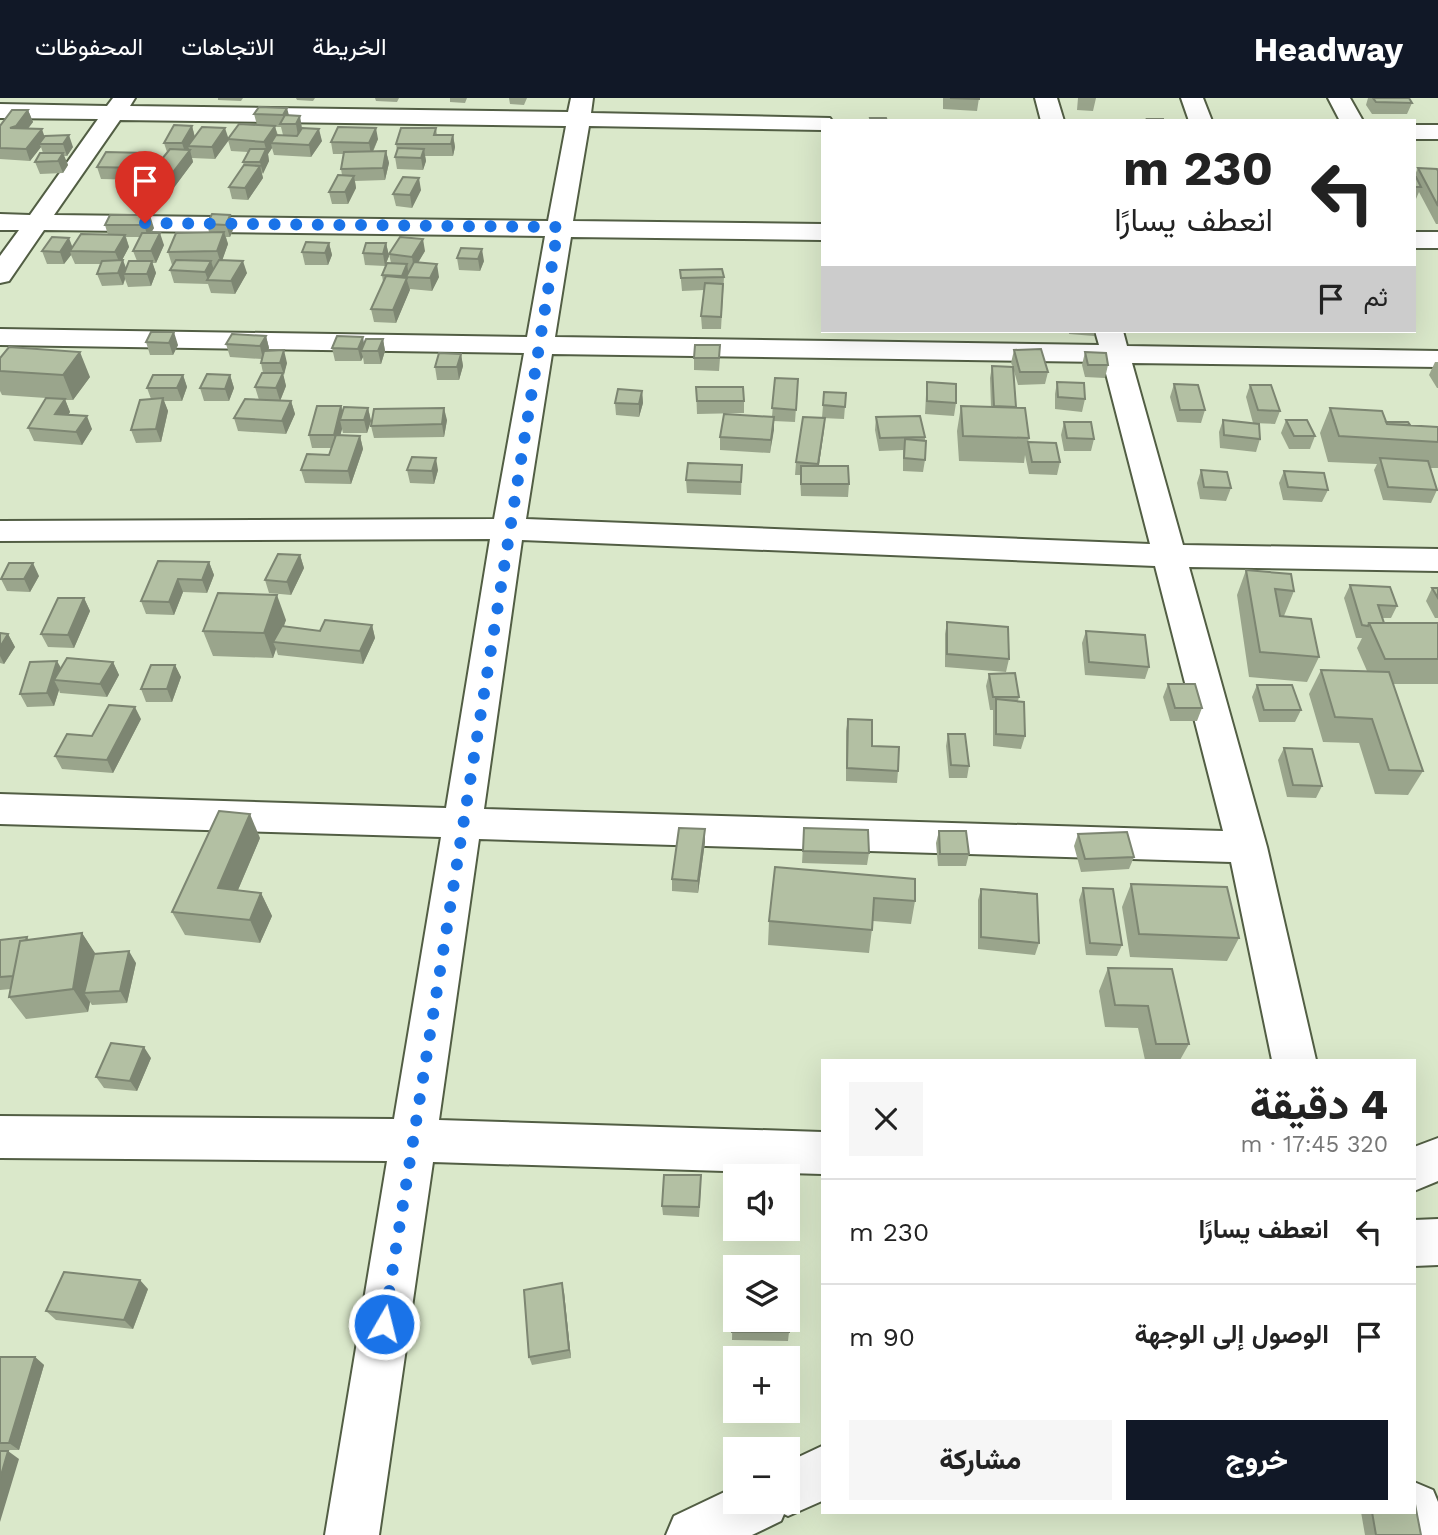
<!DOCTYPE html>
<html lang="ar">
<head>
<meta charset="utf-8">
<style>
	:root { --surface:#fff; --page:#f6f6f6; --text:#222; --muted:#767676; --line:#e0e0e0; --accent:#111827 }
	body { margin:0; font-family:"Work Sans",Vazirmatn,sans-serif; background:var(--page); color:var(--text); direction:rtl; height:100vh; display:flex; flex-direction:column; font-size:26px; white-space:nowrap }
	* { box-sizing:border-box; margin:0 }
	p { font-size:23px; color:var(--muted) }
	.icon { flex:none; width:38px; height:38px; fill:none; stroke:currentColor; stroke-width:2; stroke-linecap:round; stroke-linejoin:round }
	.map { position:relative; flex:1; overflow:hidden; direction:ltr }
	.panel { position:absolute; left:821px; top:961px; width:595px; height:455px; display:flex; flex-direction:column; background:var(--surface); border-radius:0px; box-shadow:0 7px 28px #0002; direction:rtl }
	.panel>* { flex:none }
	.hud { position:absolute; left:821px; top:21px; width:595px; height:214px; border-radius:0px; box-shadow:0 7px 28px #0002; direction:rtl; background:#fff; color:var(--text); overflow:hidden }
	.tools { position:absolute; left:723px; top:1066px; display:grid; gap:14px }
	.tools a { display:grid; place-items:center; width:77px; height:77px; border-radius:0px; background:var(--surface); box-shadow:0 7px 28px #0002; font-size:35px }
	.pin { position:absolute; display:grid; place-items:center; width:60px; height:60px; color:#fff; margin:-72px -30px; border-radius:50% 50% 50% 0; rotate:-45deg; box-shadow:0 0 7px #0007 }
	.pin .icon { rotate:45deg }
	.me { position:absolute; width:77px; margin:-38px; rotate:8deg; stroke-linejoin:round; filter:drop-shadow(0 0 5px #0008) }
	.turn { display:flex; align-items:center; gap:24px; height:147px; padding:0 28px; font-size:32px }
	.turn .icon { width:91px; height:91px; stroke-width:2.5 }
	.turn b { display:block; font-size:49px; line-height:60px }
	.then { display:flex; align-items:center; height:66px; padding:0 28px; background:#0003; gap:14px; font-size:26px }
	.round { display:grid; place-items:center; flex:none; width:74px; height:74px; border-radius:0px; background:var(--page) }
	.overview { display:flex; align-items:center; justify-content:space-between; height:119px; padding:0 28px }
	h1 { font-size:42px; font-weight:800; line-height:52px }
	.button { display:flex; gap:14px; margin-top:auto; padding:14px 28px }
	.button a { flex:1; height:80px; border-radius:0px; background:var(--accent); color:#fff; font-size:28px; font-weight:800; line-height:80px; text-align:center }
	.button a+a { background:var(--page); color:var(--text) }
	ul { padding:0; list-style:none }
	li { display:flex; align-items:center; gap:21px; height:105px; padding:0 28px; border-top:2px solid var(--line) }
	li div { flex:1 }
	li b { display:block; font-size:26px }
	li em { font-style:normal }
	header { display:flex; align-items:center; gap:42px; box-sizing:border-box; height:98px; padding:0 35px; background:var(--accent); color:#fff }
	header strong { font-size:33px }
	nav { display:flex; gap:38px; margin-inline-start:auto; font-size:24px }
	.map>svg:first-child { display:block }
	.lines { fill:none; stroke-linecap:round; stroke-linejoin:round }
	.minor-casing { stroke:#525e44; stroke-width:4 }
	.minor { fill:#fff; fill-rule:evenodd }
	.wall { fill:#9aa58c; fill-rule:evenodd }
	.shaded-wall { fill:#7d8672 }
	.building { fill:#b3c0a3; stroke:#7d8672; stroke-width:2 }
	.route { stroke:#1a73e8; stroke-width:12; stroke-dasharray:0 21.6 }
</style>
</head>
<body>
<header>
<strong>Headway</strong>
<nav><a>الخريطة</a><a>الاتجاهات</a><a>المحفوظات</a></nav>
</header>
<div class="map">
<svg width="1438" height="1437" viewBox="0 0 1438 1437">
	<rect width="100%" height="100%" fill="#dae8ca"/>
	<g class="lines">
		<g class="minor-casing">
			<path id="minor" d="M113,0H135L130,8L568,14L571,0H593L591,15L830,20L832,23H822V32L589,28L573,123L822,126V142L571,139L555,239L1099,247L1095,233H1123L1127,248L1438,253V269L1132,265L1183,447L1438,451V473L1189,469L1267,749L1316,962H1272L1231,764L479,741L439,1022L822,1034V1076L433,1064L379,1437H325L387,1063L0,1060V1018L394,1021L441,739L0,726V696L446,710L490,441L0,443V423L494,421L524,255L0,247V231L527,239L545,138L44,132L9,183L0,185V158L19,132H0V116L30,117L98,21L0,20V6L107,8ZM120,22L566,28L548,123L54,117ZM552,256L1103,264L1150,446L526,421ZM522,442L1155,468L1223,733L484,711Z
				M1035,0H1057L1064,23H1041Z
				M1181,0H1203L1212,23H1189Z
				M1328,0H1350L1363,23H1340Z
				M1414,27H1438V41H1414Z
				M1414,134H1438V150H1414Z
				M1438,1040V1083L1414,1093V1049Z
				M1438,1121V1167L1414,1168V1122Z
				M822,1348V1403L788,1418L784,1416L781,1423L752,1437H666L674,1418L735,1389V1404H788V1364Z
				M1414,1384L1433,1392L1438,1404V1437H1394L1388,1414H1414Z"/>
		</g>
		<use href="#minor" class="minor"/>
	</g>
	<path class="wall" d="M218,0H243L241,3L218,2Z
		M296,0H315L313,3L297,2Z
		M375,0H399L397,4L376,3Z
		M450,0H467L465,5L450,4Z
		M509,0H527L524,7L510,6Z
		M943,0H979L977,13L943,11Z
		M1078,0H1096L1093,13L1077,12Z
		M1368,0H1409L1412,5L1407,16H1372L1366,7Z
		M28,12L33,24L28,30L45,38L73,49L67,58H64L68,67L63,75L40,76L35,64L43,55L41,49L30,63L0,61V28Z
		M254,16L289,17L302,30L322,43L311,59L274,57L272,50L268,56L269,63L262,76L263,80L248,102L232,101L229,89L244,68L243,64L248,54L231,53L228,42L215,61L192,60L193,64L161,107L140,105L136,93L167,54L164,45L192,28L195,39L229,41L257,27ZM275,29H281L283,37L297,38L278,37Z
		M401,30H436L437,37H453L455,49L453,58H425L426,63L423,72L397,71L395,59L397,53L396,46Z
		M378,41L373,54L386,53L389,65L385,82L355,83L356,90L348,106H332L329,94L342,77L341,71L344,56H333L331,44Z
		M146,55L150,67L141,82L101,81L97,69Z
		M1418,70L1438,73V126H1436L1419,94L1416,101H1414V79Z
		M421,92L412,110L396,108L393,96Z
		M212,116L234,129L230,139H226L228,146L222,162L247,175L235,196L211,195L208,186L174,185L170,172L173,167H172L168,154L209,134L207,126Z
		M110,117L154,130L151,135L164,147L156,165H152L156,175L151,188L128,189L125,181L123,187L102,188L97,176L101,166H75L71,157L64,166H47L42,153L73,149L108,137L105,127ZM126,139H140L133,153L137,163L126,171L122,162L129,149Z
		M329,145L332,157L328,167H305L302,154Z
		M386,145L389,158L385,168L365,167L363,155Z
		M461,150L484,163L480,173L459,172L457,160Z
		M425,153L418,165L439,179L432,193L410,191L396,225L374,224L371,211L383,184L382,177L391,165L389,156Z
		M680,172L724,179L721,231H702L701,218L704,192L682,193Z
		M1069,233H1095L1094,238L1069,236Z
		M151,234L178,247L173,257H150L146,244Z
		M266,238L269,250L268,253L287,265L283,277L286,288L280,303H291L295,316L286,336L238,333L234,320L259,302L255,289L263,275L261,265L262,261L230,259L226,246Z
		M383,241L385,253L381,266H364L363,259L361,263H335L332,250L364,245Z
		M1014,252L1048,274L1045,286L1018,287L1014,273L1016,310L1029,340L1028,344L1060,364L1057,377L1029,376L1025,357L1024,365L959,363L957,333L961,308L991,309L990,280L992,268L1013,269L1011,265Z
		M1085,254L1108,267L1105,280L1085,279L1082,267Z
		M461,256L463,268L459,282H437L435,269Z
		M0,260L90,279L73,302H65L70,314L68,317L92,331L82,347L34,343L28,330L46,300L2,297L0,293Z
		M694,260H720L719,273L694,272Z
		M1435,264H1438V290H1437L1429,277Z
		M183,277L187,289L182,303H164L168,313L161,344L136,345L131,332L151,301L147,290Z
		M230,277L234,290L229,303H204L200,290Z
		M775,280L798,281L795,324L774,323L770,355L720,352V339L772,319Z
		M927,284L956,305L954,318L925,316L926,297Z
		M1057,284L1085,301L1082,314L1055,311V296Z
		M1174,286L1205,312L1201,325L1177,324L1170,299Z
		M1250,287L1280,313L1275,326L1253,325L1246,299Z
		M696,289L744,303V315L697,316Z
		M642,293L643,305L639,319L616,317L615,305Z
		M824,294L846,295L844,321L822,320Z
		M341,308L343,313L368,310L371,323L367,335H343L342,331L340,337L360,338L363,351L351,386L305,385L301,372L329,357L331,350H312L309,337Z
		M1330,310L1386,324L1410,327L1438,329V370H1430L1437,392L1431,405L1383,402L1374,372L1377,366L1328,364L1320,335Z
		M876,319L925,339V362L923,374L903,373V352L879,353L875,332Z
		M825,320L819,368L849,386L848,399L801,398L800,377H795L796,364Z
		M447,322L444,339L374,340L371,328Z
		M1223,322L1260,341L1256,354L1220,350L1219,334Z
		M1286,322L1315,338L1310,351H1289L1281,335Z
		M1064,324L1094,341L1091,353H1064L1061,337Z
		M742,367L741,397L687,395L686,382Z
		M407,372H438L434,386L410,385Z
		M1201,372L1231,390L1226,403L1200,401L1197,385Z
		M1284,373L1328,392L1322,404L1283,402L1279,385Z
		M300,457L304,470L291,497L269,495L265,482Z
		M209,464L214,477L207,495L183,494L174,517L146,516L141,503Z
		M1246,472L1294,493L1284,518L1319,559L1307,584L1249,579L1237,497Z
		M39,478L30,494L7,493L1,481Z
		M1350,487L1397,508L1391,520H1382L1384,525H1438V586H1393L1423,673L1408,697L1375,696L1359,645L1323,644L1309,596L1321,572L1367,573L1357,550L1362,540H1356L1344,500Z
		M1432,490H1438V520H1435L1426,503Z
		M84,500L90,513L74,550L48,549L41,536Z
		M286,522L283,529L320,533L372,527L375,540L363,566L278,557L276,551L273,560L213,558L203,533Z
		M947,524L1009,561L1006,574L945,569V536Z
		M1086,533L1149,569L1145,581L1085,577L1082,545Z
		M0,535L8,536L15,549L4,566L0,565Z
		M113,564L119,577L107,599L60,595L59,592L54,608L27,609L20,596L61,570Z
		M175,567L181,579L172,604H146L141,591Z
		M989,576L1019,599L1018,603L1025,638L1021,651L993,648V612H990L986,588Z
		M1168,586L1202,610L1197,623H1170L1163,599Z
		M1257,587L1301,612L1295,624H1259L1252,599Z
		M141,621L113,675L62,671L55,658L92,638Z
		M848,621L872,648L898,673L897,685L846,683V633Z
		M948,636L969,668L967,680H949L946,648Z
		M1284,650L1322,688L1316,700L1287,699L1278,662Z
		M804,730L869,755L867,767L802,765Z
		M705,731V744L698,795L672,793V781Z
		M939,733L969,756L966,768H938L936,745Z
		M1078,736L1134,759L1129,771L1081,774L1074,748Z
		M260,740L238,792L261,795L272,818L260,845L185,837L172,814Z
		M915,781V803L911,826L873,823L869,855L768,847L769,823Z
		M1131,786L1239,840L1227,863L1130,859L1122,809Z
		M1083,790L1122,847L1117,858L1086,857L1079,802Z
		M981,791L1039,845L1035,857L978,851V802Z
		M82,835L95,856L136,865L127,905L92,907L90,904L88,914L26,921L9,899L11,891L0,892V842L27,839L29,842Z
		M1108,870L1189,946L1180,962H1145L1138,930L1105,929L1099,893Z
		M151,960L137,993L104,990L96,979Z
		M701,1088L699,1119L663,1117L662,1108Z
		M733,1190L789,1234L788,1243L732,1242Z
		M148,1191L133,1231L56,1222L46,1213Z
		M564,1194L571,1260L532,1267L529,1259Z
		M0,1259H35L44,1267L19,1352H0Z
		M1361,1414H1414L1421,1437H1365Z"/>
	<path class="shaded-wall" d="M287,10L290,21L285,26L283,17Z
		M28,12L33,24L21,40L10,30Z
		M300,18L302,30L298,38L296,26Z
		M192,28L195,40L188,48L189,51L186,57L182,45Z
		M275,28L278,40L271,45L272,50L268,56L269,63L263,76L260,64L266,51L264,44Z
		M225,30L229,42L215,61L212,49Z
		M376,30L378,41L371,57L369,45Z
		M42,31L46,43L39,46L41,49L30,63L26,51Z
		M319,31L322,43L311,59L309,47Z
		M69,37L73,49L67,58L63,46Z
		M453,37L455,49L453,58L451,46Z
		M424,51L426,63L423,72L421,60Z
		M190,52L193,64L161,107L157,95Z
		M386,53L389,65L385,82L383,70Z
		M63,55L68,67L63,75L58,63Z
		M146,55L150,67L141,82L137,70Z
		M260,68L263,80L248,102L245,90Z
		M354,78L356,90L348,106L345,94Z
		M419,80L421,92L412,110L410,97Z
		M150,117L154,130L148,139L144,127Z
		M230,117L234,129L230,139L226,127Z
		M224,134L228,146L221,166L217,153Z
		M160,135L164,147L156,165L151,153Z
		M125,137L129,149L120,166L115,154Z
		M69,140L74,153H70L71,157L64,166L60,154Z
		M423,141L425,153L414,171L412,159Z
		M329,145L332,157L328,167L325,155Z
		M386,145L389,158L385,168L383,156Z
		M482,151L484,163L480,173L478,161Z
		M123,162L128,175L124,176L125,181L123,187L118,175Z
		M152,163L156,175L151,188L147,176Z
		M211,163L215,175L208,182L205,174Z
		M243,163L247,175L235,196L231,183Z
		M407,166L409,178L406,179L410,192L396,225L393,212L404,187L402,178Z
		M437,166L439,179L432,193L430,180Z
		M174,234L178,247L173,257L169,245Z
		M266,238L269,250L263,261L260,248Z
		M363,239L365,251L361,253L363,259L361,263L358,251Z
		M383,241L385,253L381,266L378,253Z
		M284,252L287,265L284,277L280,265Z
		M80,254L90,279L73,302L63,277Z
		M461,256L463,268L459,282L457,269Z
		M283,275L286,288L280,303L276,290Z
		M183,277L187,289L182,303L177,290Z
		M230,277L234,290L229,303L225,291Z
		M642,293L643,305L639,319V306Z
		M163,300L168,313L161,344L156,331Z
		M65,301L70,314L61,329L55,316Z
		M291,303L295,316L286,336L282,323Z
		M341,308L344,321L340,322L342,331L337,350L334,337Z
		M368,310L371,323L367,335L364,322Z
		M444,310L447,322L444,339L442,326Z
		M87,318L92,331L82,347L76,334Z
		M774,319V332L770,355L771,342Z
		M825,320L824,333L817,379L818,366Z
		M360,338L363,351L351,386L348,373Z
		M436,360L438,372L434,386L432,373Z
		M300,457L304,470L291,497L287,484Z
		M209,464L214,477L207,495L202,482Z
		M33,465L39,478L30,494L24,481Z
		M178,481L183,494L174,517L169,504Z
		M277,497L286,522L278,545L273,544L276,551L273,560L264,535Z
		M84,500L90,513L74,550L68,537Z
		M372,527L375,540L363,566L360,553Z
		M8,536L15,549L4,566L0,558V549Z
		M57,563L64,575L54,582L59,592L54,608L47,595Z
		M113,564L119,577L107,599L100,586Z
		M175,567L181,579L172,604L167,591Z
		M135,609L141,621L113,675L107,662Z
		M250,716L260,740L229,813L218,790Z
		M705,731V744L698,795V783Z
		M261,795L272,818L260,845L250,822Z
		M82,835L97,858L84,895L90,904L88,914L73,891Z
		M129,853L136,865L127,905L120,893Z
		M144,949L151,960L137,993L130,983Z
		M140,1182L148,1191L133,1231L124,1222Z
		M562,1185L564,1194L571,1260L569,1252Z
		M35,1259L44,1267L19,1352L9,1345Z
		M8,1353L19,1361L0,1424V1381Z"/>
	<path class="building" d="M950,0H979V1Z
		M1373,0H1409L1412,5L1376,4Z
		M259,9L287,10L283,17L254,16Z
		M12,12H28L16,28L10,30L42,31L26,51L0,50V28Z
		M285,17L300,18L296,26H280Z
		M870,20H886L887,23H871Z
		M1147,21H1163V23H1148Z
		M239,26L275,28L264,44L228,41Z
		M174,27L192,28L182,45H164Z
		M202,29L225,30L212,49L188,48Z
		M338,29L376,30L369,45L331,44Z
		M302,30L319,31L309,47L271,45L276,37L297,38Z
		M401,30H436L434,37H453L451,46H396Z
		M69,37L63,46H39L45,38Z
		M398,50L424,51L421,60L395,59Z
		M170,51L190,52L157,95L136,93Z
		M250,51H266L260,64H243Z
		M386,53L383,70L341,71L344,54Z
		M106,54L146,55L137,70L97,69Z
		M40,55H63L58,63L35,64Z
		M244,67L260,68L245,90L229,89Z
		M1418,70L1437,71L1438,73V108Z
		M338,77L354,78L345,94H329Z
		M403,79L419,80L410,97L393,96Z
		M1414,79H1416L1421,89H1414Z
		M212,116L230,117L226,127L207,126Z
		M110,117H150L144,127H105Z
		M224,134L217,153L168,154L176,135Z
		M142,135H160L151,153H133Z
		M81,136L125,137L115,154L70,153Z
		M52,139L69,140L60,154L42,153Z
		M400,139L423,141L412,159L389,156Z
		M306,144L329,145L325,155L302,154Z
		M366,145H386L383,156L363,155Z
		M461,150L482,151L478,161L457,160Z
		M123,162L118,175L97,176L102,163Z
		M176,162L211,163L205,174L170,172Z
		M219,162L243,163L231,183L207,182Z
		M129,163H152L147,176H124Z
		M414,164L437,166L430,180L406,179Z
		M387,165L407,166L402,178L382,177Z
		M722,171L724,179L681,180L680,172Z
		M386,178L407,180L393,212L371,211Z
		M705,185L723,186L721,219L701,218Z
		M151,234H174L169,245L146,244Z
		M232,236L266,238L260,248L226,246Z
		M337,238L363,239L358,251L332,250Z
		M366,241H383L378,253H361Z
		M695,247H720L719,260H694Z
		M9,249L80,254L63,277L0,273V260Z
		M1041,251L1048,274H1020L1014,252Z
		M284,252L280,265H261L264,253Z
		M1085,254L1106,255L1108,267H1088Z
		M439,255L461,256L457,269H435Z
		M992,268L1013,269L1016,309L994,308Z
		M262,275H283L276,290L255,289Z
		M207,276L230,277L225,291L200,290Z
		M153,277H183L177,290H147Z
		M775,280L798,281L796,312L772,310Z
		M927,284L956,286V305L927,303Z
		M1057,284L1084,285L1085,301L1058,299Z
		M1174,286L1198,287L1205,312H1180Z
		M1250,287H1271L1280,313L1258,312Z
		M696,289H743L744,303H697Z
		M618,291L642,293L639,306L615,305Z
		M824,294L846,295L845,309L823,307Z
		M46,300L65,301L55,316L87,318L76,334L28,330Z
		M163,300L156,331L131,332L140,302Z
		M245,301L291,303L282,323L234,320Z
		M317,308H341L334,337H309Z
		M961,308L1025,310L1029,340L963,338Z
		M344,309L368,310L364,322H340Z
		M444,310L442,326L371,328L374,311Z
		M1330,310L1382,313L1387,326L1438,329V344L1339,338Z
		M724,316L774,319L771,342L720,339Z
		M920,318L925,339L880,340L876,319Z
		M803,319L825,320L818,366L796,364Z
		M1223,322L1259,326L1260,341L1224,337Z
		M1286,322H1307L1315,338H1294Z
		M1064,324H1091L1094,341L1067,340Z
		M1386,324H1408L1410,327L1387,326Z
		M336,337L360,338L348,373L301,372L307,356L329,357Z
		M905,341L926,343L925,362L904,360Z
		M1028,344L1056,345L1060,364H1032Z
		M412,359L436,360L432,373L407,372Z
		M1380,360L1428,363L1437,392L1388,389Z
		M688,365L742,367L741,384L686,382Z
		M801,368H848L849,386H801Z
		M1201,372L1227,374L1231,390L1204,389Z
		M1284,373L1324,375L1328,392L1288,389Z
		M278,456L300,457L287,484L265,482Z
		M158,463L209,464L202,482L178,481L169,504L141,503Z
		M9,465H33L24,481H1Z
		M1246,472L1291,476L1294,493L1275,491L1280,518L1311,521L1319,559L1260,554Z
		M1350,487L1390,489L1397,508L1378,507L1384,525H1369L1368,528L1362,527Z
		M1432,490H1438V500Z
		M218,495L277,497L264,535L203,533Z
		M58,500H84L68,537L41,536Z
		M325,522L372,527L360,553L273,544L282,528L320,533Z
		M947,524L1008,529L1009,561L947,556Z
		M1369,525H1438V561H1385Z
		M1086,533L1145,537L1149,569L1089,564Z
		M0,535L8,536L0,549Z
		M67,560L113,564L100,586L54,582Z
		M57,563L47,595L20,596L30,564Z
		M151,567H175L167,591H141Z
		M1321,572L1389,574L1423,673L1389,672L1372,621L1335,619Z
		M1015,575L1019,599H993L989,576Z
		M1168,586H1195L1202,610H1175Z
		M1257,587H1292L1301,612H1264Z
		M996,601L1024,604L1025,638L996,636Z
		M109,607L135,609L107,662L55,658L67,636L92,638Z
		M848,621L872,622V648L899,649L898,673L847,670Z
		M948,636H965L969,668L951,667Z
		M1284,650L1312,651L1322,688L1293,687Z
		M219,713L250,716L218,790L261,795L250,822L172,814Z
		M679,730L705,731L698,783L672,781Z
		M804,730L868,732L869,755L803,753Z
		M939,733H966L969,756H940Z
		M1127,734L1134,759L1085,761L1078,736Z
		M775,769L915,781V803L874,800L872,832L769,823Z
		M1131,786L1227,789L1239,840L1139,836Z
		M1083,790L1113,791L1122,847L1090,845Z
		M981,791L1037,796L1039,845L981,839Z
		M82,835L73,891L9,899L20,843Z
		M27,839L26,842L20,843L13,878L0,879V842Z
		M129,853L120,893L84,895L94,856Z
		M1108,870L1172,871L1189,946H1156L1148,908L1115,907Z
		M111,945L144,949L130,983L96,979Z
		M664,1077H701L699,1109L662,1108Z
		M64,1174L140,1182L124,1222L46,1213Z
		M562,1185L569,1252L529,1259L524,1192Z
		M733,1190H735V1222H788V1191L789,1234H732Z
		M0,1259H35L9,1345H0Z
		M0,1353H8L0,1381Z
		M1414,1406H1415L1421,1437H1376L1372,1414H1414Z"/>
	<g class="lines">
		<path class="route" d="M145,125L558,129L384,1226"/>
	</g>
</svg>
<div class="tools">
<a><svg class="icon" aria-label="sound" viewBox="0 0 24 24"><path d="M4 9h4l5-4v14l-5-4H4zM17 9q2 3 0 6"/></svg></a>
<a><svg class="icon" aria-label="layers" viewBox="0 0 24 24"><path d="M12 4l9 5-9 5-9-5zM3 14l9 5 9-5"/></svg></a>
<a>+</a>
<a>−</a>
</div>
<div class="pin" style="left:145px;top:125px;background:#d93025"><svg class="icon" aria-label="arrive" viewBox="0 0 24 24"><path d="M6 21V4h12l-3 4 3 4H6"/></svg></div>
<svg class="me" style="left:384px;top:1226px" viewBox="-20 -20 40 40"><circle r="17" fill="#1a73e8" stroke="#fff" stroke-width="3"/><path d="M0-11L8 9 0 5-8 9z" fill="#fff"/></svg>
<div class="hud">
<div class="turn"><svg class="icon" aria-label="left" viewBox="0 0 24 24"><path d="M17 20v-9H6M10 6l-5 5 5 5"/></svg><div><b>230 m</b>انعطف يسارًا</div></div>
<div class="then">ثم<svg class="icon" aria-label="arrive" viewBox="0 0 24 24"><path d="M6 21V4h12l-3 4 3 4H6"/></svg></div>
</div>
<section class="panel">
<div class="overview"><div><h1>4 دقيقة</h1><p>320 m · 17:45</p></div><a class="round"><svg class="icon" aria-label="close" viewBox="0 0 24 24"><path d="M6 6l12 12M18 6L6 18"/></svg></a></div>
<ul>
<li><svg class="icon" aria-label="left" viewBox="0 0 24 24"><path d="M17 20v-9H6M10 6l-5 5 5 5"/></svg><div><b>انعطف يسارًا</b></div><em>230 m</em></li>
<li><svg class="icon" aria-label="arrive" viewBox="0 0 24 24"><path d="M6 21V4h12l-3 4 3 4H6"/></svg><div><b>الوصول إلى الوجهة</b></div><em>90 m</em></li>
</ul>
<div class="button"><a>خروج</a><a>مشاركة</a></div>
</section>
</div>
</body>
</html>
